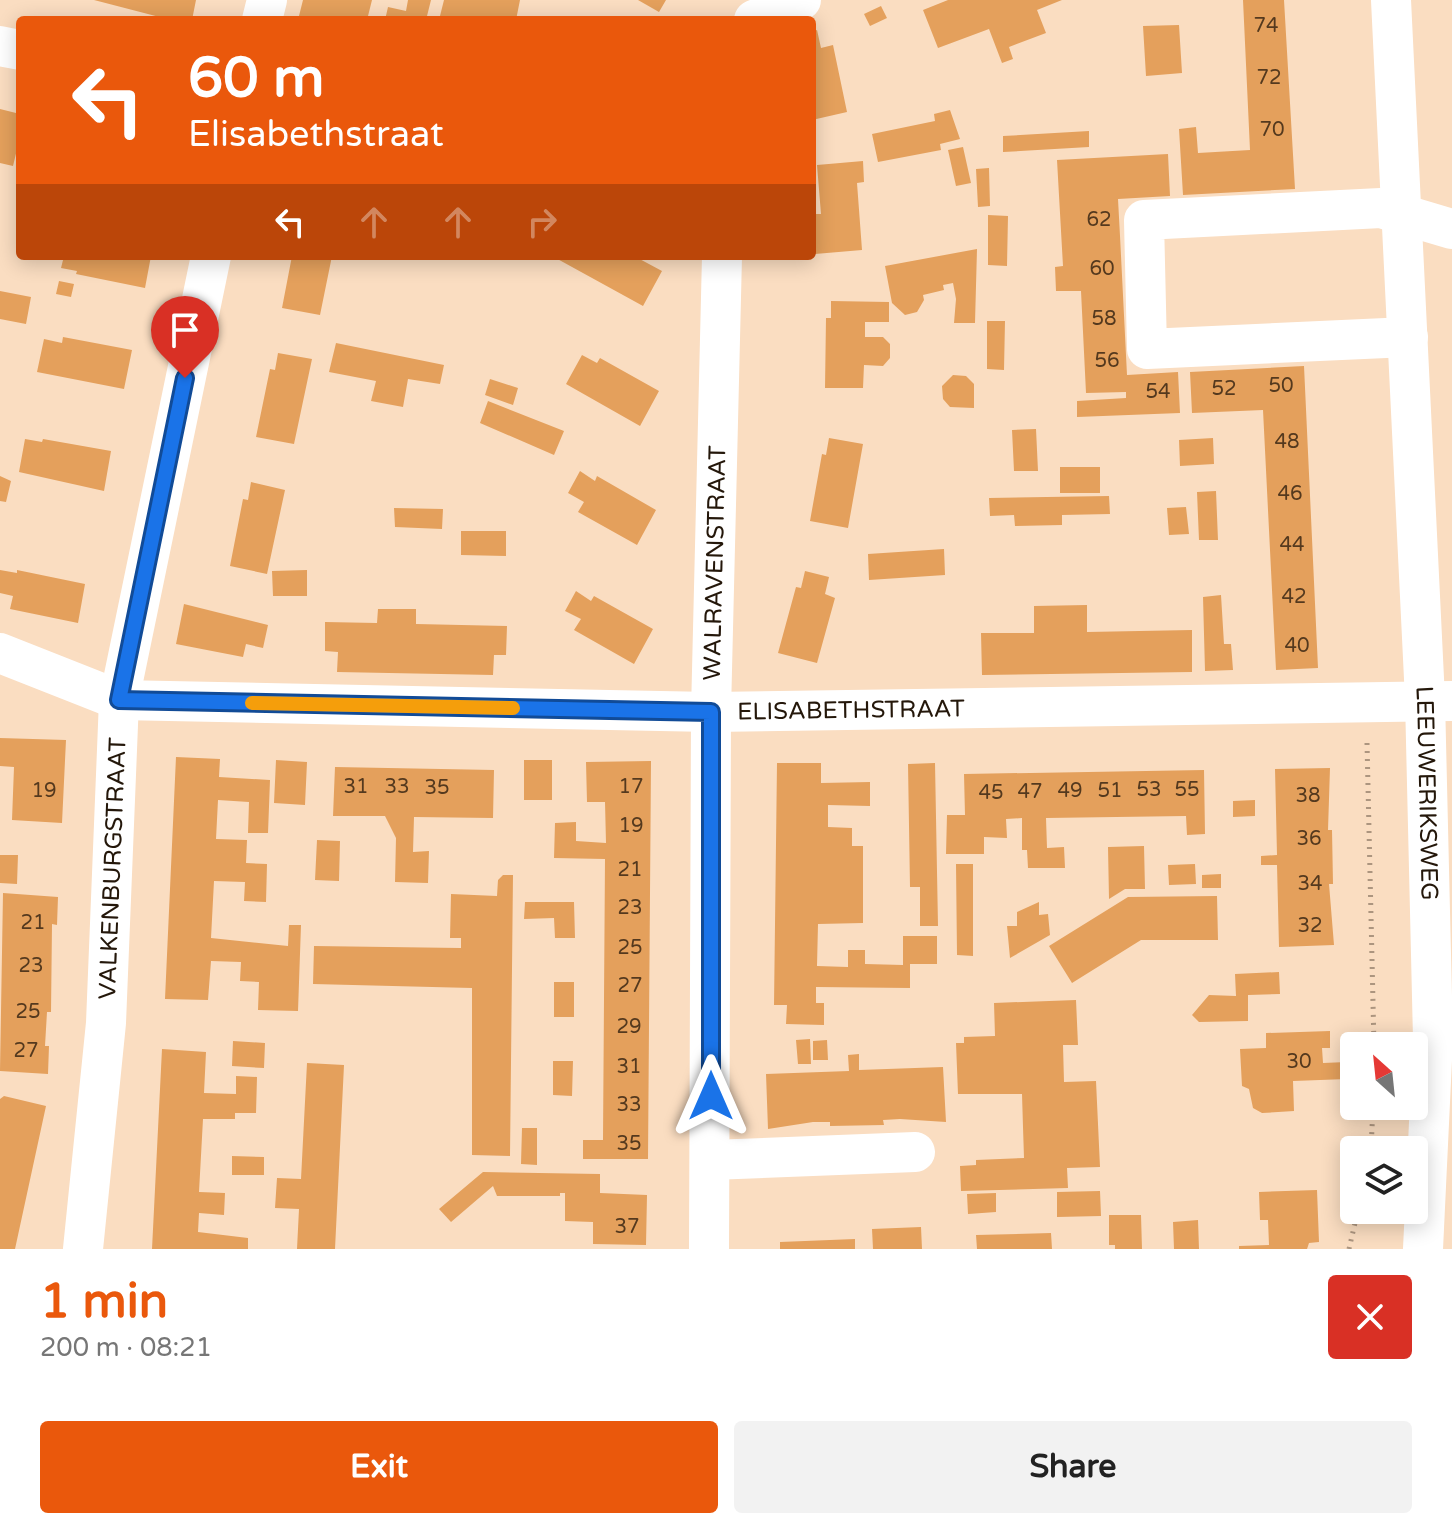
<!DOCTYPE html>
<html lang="en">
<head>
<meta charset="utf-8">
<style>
	:root { --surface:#fff; --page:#f2f2f2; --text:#222; --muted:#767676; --accent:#ea580c }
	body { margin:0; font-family:"Varela Round",sans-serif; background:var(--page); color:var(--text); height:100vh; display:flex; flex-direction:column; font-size:30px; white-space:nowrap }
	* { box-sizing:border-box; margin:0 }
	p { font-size:26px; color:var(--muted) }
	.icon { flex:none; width:44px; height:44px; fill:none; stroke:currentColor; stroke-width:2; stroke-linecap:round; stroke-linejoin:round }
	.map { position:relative; height:1249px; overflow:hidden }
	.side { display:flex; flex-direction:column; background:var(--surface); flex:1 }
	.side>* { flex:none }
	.hud { position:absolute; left:16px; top:16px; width:800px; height:244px; border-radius:8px; box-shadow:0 4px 20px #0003; background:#ea580c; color:#fff; overflow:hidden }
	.needle { width:52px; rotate:333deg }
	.tools { position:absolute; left:1340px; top:1032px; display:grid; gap:16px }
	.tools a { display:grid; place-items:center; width:88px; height:88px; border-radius:8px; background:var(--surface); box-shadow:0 4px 20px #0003; font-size:40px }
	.pin { position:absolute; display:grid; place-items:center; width:68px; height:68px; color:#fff; margin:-82px -34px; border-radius:50% 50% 50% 0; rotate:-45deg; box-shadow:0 0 8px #0007 }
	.pin .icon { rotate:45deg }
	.me { position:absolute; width:88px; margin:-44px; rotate:0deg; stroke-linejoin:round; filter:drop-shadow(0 0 6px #0008) }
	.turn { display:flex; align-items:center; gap:28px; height:168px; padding:0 40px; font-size:36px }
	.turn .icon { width:104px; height:104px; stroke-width:2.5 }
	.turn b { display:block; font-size:56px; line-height:68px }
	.lanes { display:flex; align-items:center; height:76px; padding:0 40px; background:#0003; justify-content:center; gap:40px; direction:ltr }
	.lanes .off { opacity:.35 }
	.round { display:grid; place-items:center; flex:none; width:84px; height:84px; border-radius:8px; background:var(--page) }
	.head { display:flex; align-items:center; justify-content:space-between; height:136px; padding:0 40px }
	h1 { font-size:48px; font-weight:700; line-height:60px; color:var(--accent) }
	.cta { display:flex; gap:16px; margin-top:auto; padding:16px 40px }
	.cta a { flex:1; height:92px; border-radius:8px; background:var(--accent); color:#fff; font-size:32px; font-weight:700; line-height:92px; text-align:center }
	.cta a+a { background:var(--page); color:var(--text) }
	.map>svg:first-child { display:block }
	.building { fill:#e4a05c }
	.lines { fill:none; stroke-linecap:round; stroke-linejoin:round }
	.path { stroke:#ac957f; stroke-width:5; stroke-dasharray:2 6; stroke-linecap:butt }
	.street { stroke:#fff; stroke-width:40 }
	.route-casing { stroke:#114b97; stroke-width:20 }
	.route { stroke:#1a73e8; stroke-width:14 }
	.slow { stroke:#f59e0b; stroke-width:14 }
	.labels { text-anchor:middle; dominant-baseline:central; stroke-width:6; stroke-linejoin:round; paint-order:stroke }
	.number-label { font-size:20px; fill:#54391e }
	.street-label { font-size:24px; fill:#24170a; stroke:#fceddf }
</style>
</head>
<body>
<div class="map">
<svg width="1452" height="1249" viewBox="0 0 1452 1249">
	<rect width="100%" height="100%" fill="#faddc1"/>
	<path class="building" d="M94,0H196L192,20H171Z
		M303,0H372L367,20H298Z
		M408,0H431L426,20H385L388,7L406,11Z
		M444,0H520L516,20H439Z
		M638,0H666L659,12Z
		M948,0H1062L1037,10L1046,33L1009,47L1013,59L1002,63L989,29L938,48L923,10Z
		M1243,0H1284L1295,189L1183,195L1179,129L1196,127L1198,153L1250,150Z
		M881,6L887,18L870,26L864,14Z
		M1179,25L1182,73L1146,76L1143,26Z
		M817,30L821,48L833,45L847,112L812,120V32Z
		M0,109L20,114V137L13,166L0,163Z
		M950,110L960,139L940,144L941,150L878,162L872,134L935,121L934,114Z
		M1089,131V147L1003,152V136Z
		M963,147L971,183L956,186L948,150Z
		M1168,154L1170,196L1118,199L1120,236L1127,375L1178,372L1180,413L1077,417V401L1126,398V392L1086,393L1081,291H1056L1055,267L1063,266L1057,160Z
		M863,161L864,182L857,183L862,250L815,254L812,214H821L817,165Z
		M989,168L990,206L978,207L976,169Z
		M988,215L1008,216L1007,266L988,265Z
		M977,249L975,323H954L956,299L953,283L943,285L944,290L923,295L924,300L917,312L905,315L892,303L885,266Z
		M64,256H151L145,288L76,274L77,271L61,268Z
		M292,256H332L320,315L282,308Z
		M552,256H634L662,271L643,306Z
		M59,281L74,284L71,297L56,294Z
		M0,291L31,297L26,324L0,319Z
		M831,301L889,302V322H865V337H883L890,344V358L883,366L864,365L863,388H825L826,318H831Z
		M987,321H1005L1004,370L987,369Z
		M63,337L132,350L124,389L37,372L44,339L62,343Z
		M336,343L444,365L440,384L408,379L403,407L371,401L376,381L329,372Z
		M278,353L312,359L294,444L256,437L270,369L275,370Z
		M582,355L597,363L600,358L659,391L640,426L566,384Z
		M1304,366L1318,668L1276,670L1263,410L1192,413L1190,372Z
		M953,375L966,376L974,384V408L950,407L943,399L942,386Z
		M490,379L518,388L513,405L485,395Z
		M488,401L564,431L554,455L480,423Z
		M1036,429L1038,471H1014L1012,430Z
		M829,438L863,444L848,528L810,521L822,454L826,455Z
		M1213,438L1214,464L1180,466L1179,440Z
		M25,439L42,442L43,439L111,451L104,491L19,472Z
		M1060,467H1100V493H1060Z
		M580,471L595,481L597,476L656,510L637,545L578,512L584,502L568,493Z
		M0,476L11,481L6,502L0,501Z
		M251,482L285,490L267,574L230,566L243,499L248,500Z
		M1216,491L1218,540H1199L1197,492Z
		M1109,496L1110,514L1062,515V525L1015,526L1014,515L990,516L989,498Z
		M1186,507L1189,534L1169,535L1167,508Z
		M394,508L443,509L442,529L395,527Z
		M461,531H506V556L461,555Z
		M944,549L945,575L869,580L868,554Z
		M0,570L17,573V570L85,584L78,623L10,609L13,596L0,593Z
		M307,570V596H273L272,571Z
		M805,571L829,577L825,594L835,598L817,663L778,653L796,587L801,588Z
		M576,591L591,601L594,596L653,629L634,664L574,630L581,619L565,611Z
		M1221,595L1224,644H1231L1233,670L1205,671L1203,597Z
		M184,604L268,625L263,648L246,644L243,657L176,644Z
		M1087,605V632L1192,630V672L982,675L981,633H1034V606Z
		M378,609H416V624L507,626L506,655H494L493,675L337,672L338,652L325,651V622L377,623Z
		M0,738L66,740L62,823L12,820L14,767L0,766Z
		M176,757L220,759L219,777L270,780L268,833H248L249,802L218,800L216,839L247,840L246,863L267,864L266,902L244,901L245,882L214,881L211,938L288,946L289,925H301L298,1011L258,1010L259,982L240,981L241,962L211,961L208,1000L165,999Z
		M276,760L307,762L305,805L274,803Z
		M524,760H552V800H524Z
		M651,761L648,1159H583V1140H603L605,859L554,858L555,823L576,822V841L606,843L605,802H587L586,762Z
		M777,763H821V783L870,782V806L828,805V827L852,828V846H863V923L818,924L817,966L848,967V950H865V964L903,965V936H937V964H910V988L816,987V1003H824V1025L786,1024L787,1005H774Z
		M935,763L938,926H920V887H910L908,764Z
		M335,767L494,770L493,818L414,817L413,852L429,851L428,883L395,882L396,838L385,816H333Z
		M1330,768L1328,830H1332L1333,884H1329L1334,945L1279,947L1277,865H1261V856L1277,855L1275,769Z
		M1204,770L1205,834L1187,835L1186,816L1046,818L1047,848L1064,847L1065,868H1028L1027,850H1022V818L1006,819L1007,838L984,837V854H946L947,815H965L964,774Z
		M1255,800V816L1233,817V801Z
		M317,840L340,841L339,881L315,880Z
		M1144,846L1145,889H1125L1109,899L1108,847Z
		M0,855H18L17,884L0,883Z
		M956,864H973V956L957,955Z
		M1195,864L1196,884L1169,885L1168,865Z
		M1221,874V888H1202V875Z
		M503,875H513L510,1156L472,1155V988L313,984L314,946L461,948V938H450L451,894L497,896L498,880Z
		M3,893L58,897L57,925L52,924L51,1012H47L45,1046H49L48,1074L0,1071Z
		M1217,896L1218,940H1141L1072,983L1049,946L1128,897Z
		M525,902H574L575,938H555L554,918L524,919Z
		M1039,902V915L1048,914L1050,935L1010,958L1007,926H1017V912Z
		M1279,972L1280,994L1248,995V1021L1199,1022L1192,1015L1209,995L1236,996L1235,974Z
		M554,982H574V1017H554Z
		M1076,1000L1078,1045H1063L1064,1082L1096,1081L1100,1167L1067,1168L1068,1188L961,1191L960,1166L976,1165V1160L1024,1158L1023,1127L1022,1094H958L956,1043H964V1037L995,1036L994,1003Z
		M1330,1031V1048H1322L1323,1063L1347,1062V1079L1293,1081L1294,1111L1262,1113L1253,1108L1249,1089L1242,1086L1240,1049L1266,1048V1033Z
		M810,1039L811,1064H798L796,1040Z
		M827,1040L828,1060H813V1041Z
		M233,1041L265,1043L264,1068L232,1066Z
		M162,1049L206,1052L204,1093L236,1094V1076L257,1077L256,1113H235V1119H203L199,1192L225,1193L224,1215L199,1213L198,1232L248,1238V1249H152Z
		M859,1054V1070L943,1067L946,1122L900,1119L883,1120L884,1125L830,1126V1122H813L768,1129L766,1074L849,1071L848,1055Z
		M553,1061H573L572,1096L553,1095Z
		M307,1063L344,1065L335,1249H297L299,1209L275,1208L277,1178L301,1179Z
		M4,1096L46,1106L15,1249H0V1099Z
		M522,1128H537V1165L521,1164Z
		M232,1156L264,1157V1175H232Z
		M483,1172L600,1174V1193L647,1195L646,1245L593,1244V1222L565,1221V1193H560V1196H497L493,1186L451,1222L439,1209Z
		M1317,1190L1319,1242L1309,1243L1307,1249H1239V1246L1269,1245L1268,1220H1260L1259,1192Z
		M1100,1191L1101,1216L1057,1217V1192Z
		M996,1193V1212L968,1214L967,1194Z
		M1109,1215H1141L1142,1249H1115V1245H1109Z
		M1198,1220L1199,1249H1174L1173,1222Z
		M921,1227L922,1249H873L872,1229Z
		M1051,1233L1052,1249H977L976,1235Z
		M855,1239V1249H780V1242Z"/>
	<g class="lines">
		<path class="path" d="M1367,743L1374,1046
			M1371,1150L1373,1106
			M1349,1249L1358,1210"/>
		<g class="street">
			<path id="s1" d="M1391,0L1425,699L1433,1039L1423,1249"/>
			<path d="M262,20L267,0"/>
			<path d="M754,20L801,0"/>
			<path d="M0,46L20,50"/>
			<path d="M1408,337L1147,349L1144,220L1381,208L1452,229"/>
			<path id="s2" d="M0,653L119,700L711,712L1452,701"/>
			<path d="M711,1160L915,1152"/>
			<path id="s3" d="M83,1249L106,1023L119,700L211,256"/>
			<path id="s4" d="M709,1249L711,712L722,256"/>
		</g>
	</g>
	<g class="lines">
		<g class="route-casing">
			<path id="route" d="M185,378L119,700L711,712V1096"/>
		</g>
		<use href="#route" class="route"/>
		<path class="slow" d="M252,703L513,708"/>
	</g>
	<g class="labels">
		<g class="number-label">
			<text x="1266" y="26">74</text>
			<text x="1269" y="78">72</text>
			<text x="1272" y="130">70</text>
			<text x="1099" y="220">62</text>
			<text x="1102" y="269">60</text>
			<text x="1104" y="319">58</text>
			<text x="1107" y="361">56</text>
			<text x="1281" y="386">50</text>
			<text x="1224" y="389">52</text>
			<text x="1158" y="392">54</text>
			<text x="1287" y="442">48</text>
			<text x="1290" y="494">46</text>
			<text x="1292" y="545">44</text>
			<text x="1294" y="597">42</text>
			<text x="1297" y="646">40</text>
			<text x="356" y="787">31</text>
			<text x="397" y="787">33</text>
			<text x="631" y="787">17</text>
			<text x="437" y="788">35</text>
			<text x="1149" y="790">53</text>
			<text x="1187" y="790">55</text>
			<text x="44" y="791">19</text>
			<text x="1070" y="791">49</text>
			<text x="1110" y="791">51</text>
			<text x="1030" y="792">47</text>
			<text x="991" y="793">45</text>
			<text x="1308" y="796">38</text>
			<text x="631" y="826">19</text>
			<text x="1309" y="839">36</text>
			<text x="630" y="870">21</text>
			<text x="1310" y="884">34</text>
			<text x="630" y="908">23</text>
			<text x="33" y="923">21</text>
			<text x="1310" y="926">32</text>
			<text x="630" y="948">25</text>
			<text x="31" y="966">23</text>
			<text x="630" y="986">27</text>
			<text x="28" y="1012">25</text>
			<text x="629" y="1027">29</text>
			<text x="26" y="1051">27</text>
			<text x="1299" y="1062">30</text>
			<text x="629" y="1067">31</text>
			<text x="629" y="1105">33</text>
			<text x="629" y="1144">35</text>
			<text x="627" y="1227">37</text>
		</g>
		<g class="street-label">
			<text stroke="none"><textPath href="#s4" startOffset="686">WALRAVENSTRAAT</textPath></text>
			<text stroke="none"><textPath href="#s2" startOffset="860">ELISABETHSTRAAT</textPath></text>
			<text stroke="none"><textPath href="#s1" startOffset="794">LEEUWERIKSWEG</textPath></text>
			<text stroke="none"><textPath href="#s3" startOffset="382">VALKENBURGSTRAAT</textPath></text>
		</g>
	</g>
</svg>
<div class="tools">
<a><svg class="needle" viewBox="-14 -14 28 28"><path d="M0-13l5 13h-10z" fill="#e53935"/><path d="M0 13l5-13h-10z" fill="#767676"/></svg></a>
<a><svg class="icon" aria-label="layers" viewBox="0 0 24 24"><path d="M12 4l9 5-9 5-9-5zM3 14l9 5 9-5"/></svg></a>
</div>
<div class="pin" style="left:185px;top:378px;background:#d93025"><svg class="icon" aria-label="arrive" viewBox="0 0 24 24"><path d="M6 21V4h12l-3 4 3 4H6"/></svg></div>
<svg class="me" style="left:711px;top:1096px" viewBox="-20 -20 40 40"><path d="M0-17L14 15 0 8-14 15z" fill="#1a73e8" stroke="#fff" stroke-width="4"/></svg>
<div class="hud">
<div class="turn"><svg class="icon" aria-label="left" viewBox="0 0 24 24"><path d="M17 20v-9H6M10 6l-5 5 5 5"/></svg><div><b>60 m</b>Elisabethstraat</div></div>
<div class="lanes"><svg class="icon" aria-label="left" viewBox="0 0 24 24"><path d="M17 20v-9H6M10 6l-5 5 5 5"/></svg><svg class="icon off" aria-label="ahead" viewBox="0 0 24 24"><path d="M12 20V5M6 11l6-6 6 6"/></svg><svg class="icon off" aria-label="ahead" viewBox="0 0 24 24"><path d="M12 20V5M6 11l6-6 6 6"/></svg><svg class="icon off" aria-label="right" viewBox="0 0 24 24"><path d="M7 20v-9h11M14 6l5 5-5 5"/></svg></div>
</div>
</div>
<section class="side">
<div class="head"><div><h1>1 min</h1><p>200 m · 08:21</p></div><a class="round" style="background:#d93025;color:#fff"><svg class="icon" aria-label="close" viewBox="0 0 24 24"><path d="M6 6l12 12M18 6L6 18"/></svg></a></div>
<div class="cta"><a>Exit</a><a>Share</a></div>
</section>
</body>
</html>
